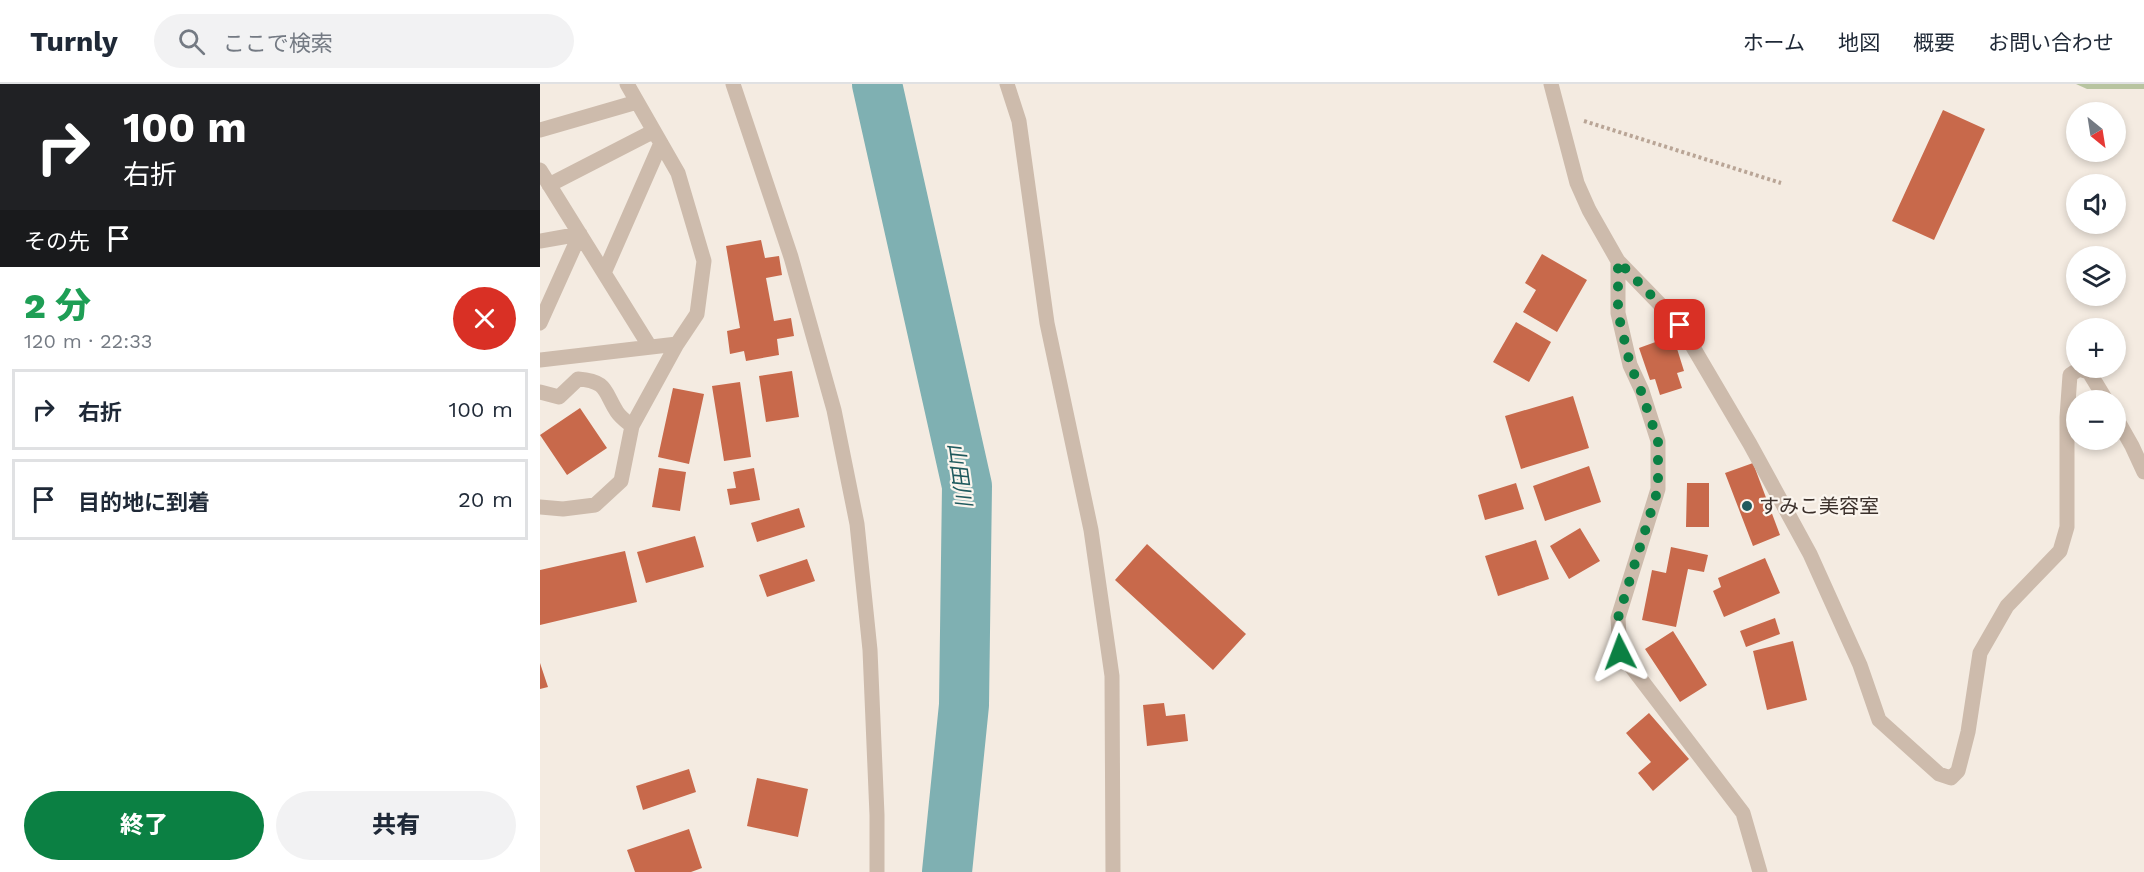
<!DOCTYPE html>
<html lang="ja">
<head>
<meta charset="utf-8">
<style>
	:root { --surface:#fff; --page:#f2f2f3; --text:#1f2937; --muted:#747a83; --line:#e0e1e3; --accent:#0b8043 }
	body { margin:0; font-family:"Work Sans","Noto Sans JP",sans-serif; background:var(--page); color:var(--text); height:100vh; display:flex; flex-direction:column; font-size:22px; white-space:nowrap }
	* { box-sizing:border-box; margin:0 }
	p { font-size:20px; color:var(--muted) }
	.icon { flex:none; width:33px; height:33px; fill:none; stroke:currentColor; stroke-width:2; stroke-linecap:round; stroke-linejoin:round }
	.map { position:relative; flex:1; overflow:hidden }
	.drawer { display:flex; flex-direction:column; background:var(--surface); width:540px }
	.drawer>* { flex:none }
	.hud { background:#202124; color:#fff; overflow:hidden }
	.needle { width:39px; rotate:150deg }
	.buttons { position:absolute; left:1526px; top:18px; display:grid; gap:12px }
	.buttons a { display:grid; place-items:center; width:60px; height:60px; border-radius:50%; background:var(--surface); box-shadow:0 3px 9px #0003; font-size:30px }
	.pin { position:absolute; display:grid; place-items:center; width:51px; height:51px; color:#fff; margin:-26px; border-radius:12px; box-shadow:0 3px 9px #0006 }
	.me { position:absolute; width:66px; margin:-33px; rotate:357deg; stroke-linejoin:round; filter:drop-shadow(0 0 4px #0008) }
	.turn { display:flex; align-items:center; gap:21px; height:126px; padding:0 24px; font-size:27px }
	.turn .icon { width:78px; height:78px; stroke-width:2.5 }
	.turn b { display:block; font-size:42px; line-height:51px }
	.then { display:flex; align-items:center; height:57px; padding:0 24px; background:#0003; gap:12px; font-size:22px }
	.round { display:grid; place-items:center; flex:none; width:63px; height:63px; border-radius:32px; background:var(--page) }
	.headline { display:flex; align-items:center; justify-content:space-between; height:102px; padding:0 24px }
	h1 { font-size:36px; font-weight:800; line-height:45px; color:#1e9e55 }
	.action { display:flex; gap:12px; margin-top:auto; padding:12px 24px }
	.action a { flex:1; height:69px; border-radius:36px; background:var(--accent); color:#fff; font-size:24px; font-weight:800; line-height:69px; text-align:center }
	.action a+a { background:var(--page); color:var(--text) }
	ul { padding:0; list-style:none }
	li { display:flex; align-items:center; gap:18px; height:81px; margin:0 12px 9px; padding:0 12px; border:3px solid var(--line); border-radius:0px }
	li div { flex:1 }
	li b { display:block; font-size:22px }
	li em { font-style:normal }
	header { display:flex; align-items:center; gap:36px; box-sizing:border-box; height:84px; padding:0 30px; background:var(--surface); border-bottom:2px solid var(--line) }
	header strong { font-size:28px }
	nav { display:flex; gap:33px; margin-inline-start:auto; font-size:21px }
	.search { width:420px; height:54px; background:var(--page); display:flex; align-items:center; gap:15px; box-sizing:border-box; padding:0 21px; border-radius:33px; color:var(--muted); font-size:22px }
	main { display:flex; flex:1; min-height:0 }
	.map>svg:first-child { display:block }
	.green { fill:#b8c4a0 }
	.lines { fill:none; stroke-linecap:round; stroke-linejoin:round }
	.river { stroke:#7fb0b2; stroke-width:50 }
	.building { fill:#c8694b }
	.path { stroke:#b9a596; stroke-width:4; stroke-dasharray:3 3; stroke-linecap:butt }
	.minor { stroke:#cdbbac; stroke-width:15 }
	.route { stroke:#0b8043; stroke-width:10; stroke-dasharray:0 18 }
	.poi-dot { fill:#1f5a5e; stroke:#fbf5ee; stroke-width:2 }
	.labels { text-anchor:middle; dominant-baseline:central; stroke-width:4.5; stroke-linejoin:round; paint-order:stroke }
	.poi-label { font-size:20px; fill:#3b302b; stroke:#fbf5ee; text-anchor:start }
	.water-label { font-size:21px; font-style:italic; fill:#1f5a5e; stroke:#fbf5ee }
</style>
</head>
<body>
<header>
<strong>Turnly</strong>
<div class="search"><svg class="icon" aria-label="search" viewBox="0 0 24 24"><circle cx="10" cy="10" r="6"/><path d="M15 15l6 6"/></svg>ここで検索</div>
<nav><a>ホーム</a><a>地図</a><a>概要</a><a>お問い合わせ</a></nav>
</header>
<main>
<section class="drawer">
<div class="hud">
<div class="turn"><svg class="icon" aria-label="right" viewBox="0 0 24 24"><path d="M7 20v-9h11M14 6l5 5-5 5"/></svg><div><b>100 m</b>右折</div></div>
<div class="then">その先<svg class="icon" aria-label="arrive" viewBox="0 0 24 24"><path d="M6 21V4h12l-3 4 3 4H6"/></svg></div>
</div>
<div class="headline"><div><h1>2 分</h1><p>120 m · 22:33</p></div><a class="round" style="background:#d93025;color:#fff"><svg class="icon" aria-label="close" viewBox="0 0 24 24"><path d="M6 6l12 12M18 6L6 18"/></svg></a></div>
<ul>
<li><svg class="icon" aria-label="right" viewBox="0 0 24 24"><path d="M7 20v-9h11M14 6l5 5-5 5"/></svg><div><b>右折</b></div><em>100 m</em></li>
<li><svg class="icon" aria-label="arrive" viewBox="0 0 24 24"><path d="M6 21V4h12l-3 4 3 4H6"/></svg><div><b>目的地に到着</b></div><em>20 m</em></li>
</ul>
<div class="action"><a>終了</a><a>共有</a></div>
</section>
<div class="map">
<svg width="1604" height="788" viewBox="0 0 1604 788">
	<rect width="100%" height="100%" fill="#f4ebe1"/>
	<path class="green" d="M1536,0H1604V5H1547Z"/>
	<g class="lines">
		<path class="river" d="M337,0L427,402L424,621L407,788"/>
	</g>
	<path class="building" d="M1403,26L1445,45L1394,156L1352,137Z
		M221,156L225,174L239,172L242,191L226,194L234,237L251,234L254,252L237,255L239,271L206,277L204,267L190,270L187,247L200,244L186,162Z
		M1002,170L1047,196L1017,248L983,228L996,206L985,199Z
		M976,238L1011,258L989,298L953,278Z
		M1129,239L1144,287L1137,289L1142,304L1120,311L1115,295L1110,296L1099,264L1121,256L1117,243Z
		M252,287L259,333L226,338L219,292Z
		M200,298L211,373L184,377L172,302Z
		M133,304L164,310L149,380L118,373Z
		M1033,312L1049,364L981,385L965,332Z
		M40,324L67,364L27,391L0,351Z
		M1213,379L1240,451L1213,462L1185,389Z
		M1049,382L1061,418L1005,437L993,402Z
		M119,384L146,388L140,427L112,423Z
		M214,384L220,416L190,421L187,405L196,404L193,388Z
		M976,399L984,425L945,436L938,411Z
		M1147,399H1169V443H1146Z
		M259,424L265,443L217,458L211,439Z
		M1040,444L1060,477L1029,495L1010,462Z
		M155,452L164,483L106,499L97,468Z
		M996,456L1009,495L958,512L945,472Z
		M607,460L706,550L673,586L575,496Z
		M1131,463L1168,471L1164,488L1148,485L1136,543L1102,536L1112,486L1126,489Z
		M85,467L97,518L0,541V486Z
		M1225,474L1240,509L1184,533L1173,507L1181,503L1178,494Z
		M267,475L275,497L227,513L219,491Z
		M1235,534L1240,550L1206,563L1200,547Z
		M1133,547L1167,601L1140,618L1105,565Z
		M1253,557L1267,616L1227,626L1213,567Z
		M0,579L8,603L0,605Z
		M624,619L626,632L645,630L648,657L607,662L603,621Z
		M1109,629L1149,675L1113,707L1098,689L1111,678L1086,649Z
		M149,685L156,708L103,726L96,702Z
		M217,694L268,705L258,753L207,742Z
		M149,745L162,784L151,788H95L87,766Z"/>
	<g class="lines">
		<path class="path" d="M1044,37L1241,99"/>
		<path class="minor" d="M193,0L251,173L294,326L317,440L330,566L337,731V788
			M467,0L479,37L507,239L551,446L572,592L573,788
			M1011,0L1037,99L1049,126L1078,177L1140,241L1210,360L1270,470L1320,581L1339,636L1399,690L1411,694L1418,687L1428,648L1440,569L1467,522L1520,467L1527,443V333L1530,291L1539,285L1549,288L1566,316
			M0,46L97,18
			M0,86L110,263
			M9,101L114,47
			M0,157L40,150
			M1078,177V229L1090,281L1102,307L1118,357V405L1078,534L1080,568L1203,729L1220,788
			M64,189L121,59
			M0,239L40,150
			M0,276L137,260
			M0,308L19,313L38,295C68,297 64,308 77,328C81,334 87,338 92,342
			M1575,332L1592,362L1604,388
			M0,423L23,425L55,421L81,397L92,342L137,260L157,230L164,177L138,89L87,0"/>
	</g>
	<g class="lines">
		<path class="route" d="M1080,568L1078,534L1118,405V357L1101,307L1090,280L1078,229V177L1140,241"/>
	</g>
	<circle class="poi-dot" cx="1207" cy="422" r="6"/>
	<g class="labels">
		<g class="poi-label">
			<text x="1219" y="422">すみこ美容室</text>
		</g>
		<g class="water-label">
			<text transform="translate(420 390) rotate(82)">山田川</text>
		</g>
	</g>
</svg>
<div class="buttons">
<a><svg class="needle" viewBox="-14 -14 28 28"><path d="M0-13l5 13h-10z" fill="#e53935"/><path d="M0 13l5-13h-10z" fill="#747a83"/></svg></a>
<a><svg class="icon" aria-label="sound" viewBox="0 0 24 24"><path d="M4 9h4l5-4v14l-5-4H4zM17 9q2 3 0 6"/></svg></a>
<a><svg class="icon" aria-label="layers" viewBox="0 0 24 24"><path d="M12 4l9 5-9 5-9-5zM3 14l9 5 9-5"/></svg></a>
<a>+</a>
<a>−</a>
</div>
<div class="pin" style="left:1140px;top:241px;background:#d93025"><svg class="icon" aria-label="arrive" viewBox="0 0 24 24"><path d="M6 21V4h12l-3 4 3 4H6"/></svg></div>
<svg class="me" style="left:1080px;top:568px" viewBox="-20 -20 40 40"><path d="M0-17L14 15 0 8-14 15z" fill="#0b8043" stroke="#fff" stroke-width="4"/></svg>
</div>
</main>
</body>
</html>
